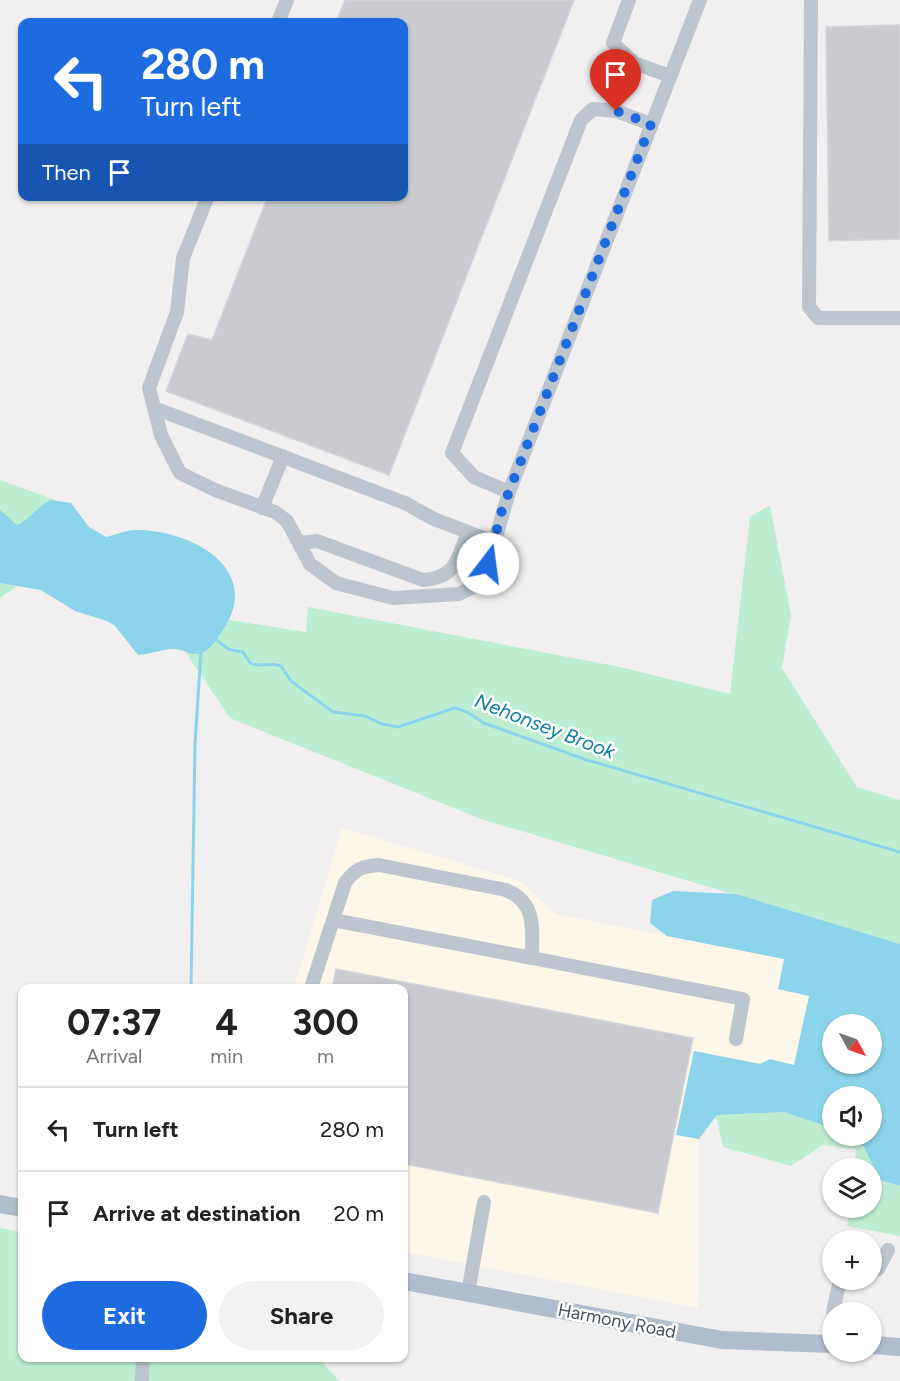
<!DOCTYPE html>
<html lang="en">
<head>
<meta charset="utf-8">
<style>
	:root { --surface:#fff; --page:#f2f2f2; --text:#222; --muted:#767676; --line:#e0e0e0; --accent:#1d6bde }
	body { margin:0; font-family:Figtree,sans-serif; background:var(--page); color:var(--text); height:100vh; display:flex; flex-direction:column; font-size:22px; white-space:nowrap }
	* { box-sizing:border-box; margin:0 }
	p { font-size:20px; color:var(--muted) }
	.icon { flex:none; width:33px; height:33px; fill:none; stroke:currentColor; stroke-width:2; stroke-linecap:round; stroke-linejoin:round }
	.map { position:relative; flex:1; overflow:hidden }
	.panel { position:absolute; left:18px; top:984px; width:390px; height:378px; display:flex; flex-direction:column; background:var(--surface); border-radius:12px; box-shadow:0 2px 4px #0004 }
	.panel>* { flex:none }
	.banner { position:absolute; left:18px; top:18px; width:390px; height:183px; border-radius:12px; box-shadow:0 2px 4px #0004; background:#1d6bde; color:#fff; overflow:hidden }
	.needle { width:39px; rotate:130deg }
	.controls { position:absolute; left:822px; top:1014px; display:grid; gap:12px }
	.controls a { display:grid; place-items:center; width:60px; height:60px; border-radius:50%; background:var(--surface); box-shadow:0 2px 4px #0004; font-size:30px }
	.pin { position:absolute; display:grid; place-items:center; width:51px; height:51px; color:#fff; margin:-62px -26px; border-radius:50% 50% 50% 0; rotate:-45deg; box-shadow:0 0 6px #0007 }
	.pin .icon { rotate:45deg }
	.me { position:absolute; width:66px; margin:-33px; rotate:15deg; stroke-linejoin:round; filter:drop-shadow(0 0 4px #0008) }
	.turn { display:flex; align-items:center; gap:21px; height:126px; padding:0 24px; font-size:27px }
	.turn .icon { width:78px; height:78px; stroke-width:2.5 }
	.turn b { display:block; font-size:42px; line-height:51px }
	.then { display:flex; align-items:center; height:57px; padding:0 24px; background:#0003; gap:12px; font-size:22px }
	.eta { display:flex; justify-content:space-evenly; align-items:center; height:102px; text-align:center }
	.eta b { font-size:36px; font-weight:700; line-height:42px }
	.primary-button { display:flex; gap:12px; margin-top:auto; padding:12px 24px }
	.primary-button a { flex:1; height:69px; border-radius:36px; background:var(--accent); color:#fff; font-size:24px; font-weight:700; line-height:69px; text-align:center }
	.primary-button a+a { background:var(--page); color:var(--text) }
	ul { padding:0; list-style:none }
	li { display:flex; align-items:center; gap:18px; height:84px; padding:0 24px; border-top:2px solid var(--line) }
	li div { flex:1 }
	li b { display:block; font-size:22px }
	li em { font-style:normal }
	.map>svg:first-child { display:block }
	.commercial { fill:#fcf7e9 }
	.green { fill:#beeed2 }
	.water { fill:#8cd4ea; fill-rule:evenodd }
	.lines { fill:none; stroke-linecap:round; stroke-linejoin:round }
	.stream { stroke:#8cd4ea; stroke-width:3 }
	.building { fill:#c9cbd1; stroke:#d3d5da; stroke-width:1.5 }
	.minor { stroke:#bdc6ce; stroke-width:14 }
	.major { stroke:#afbdcd; stroke-width:18 }
	.route { stroke:#1d6bde; stroke-width:10; stroke-dasharray:0 18 }
	.labels { text-anchor:middle; dominant-baseline:central; stroke-width:5; stroke-linejoin:round; paint-order:stroke }
	.street-label { font-size:18px; fill:#47525c; stroke:#fff }
	.water-label { font-size:20px; font-style:italic; fill:#0f7ca0; stroke:#fff }
</style>
</head>
<body>
<div class="map">
<svg width="900" height="1381" viewBox="0 0 900 1381">
	<rect width="100%" height="100%" fill="#f1efef"/>
	<path class="commercial" d="M342,828L521,881L555,914L784,959L809,996L794,1065L770,1059L760,1064L695,1051L676,1135L699,1139L698,1308L404,1252V988H294Z"/>
	<path class="green" d="M0,480L74,507L42,569L0,598Z
		M770,505L791,615L782,668L857,787L900,800V944L481,819L230,718L172,632L217,618L306,632L308,607L620,667L730,694L750,517Z
		M784,1112L832,1128V1136L859,1137L880,1180L900,1186V1236L847,1226L850,1208H872V1168H854L856,1149L823,1145L791,1166L723,1147L716,1115Z
		M0,1228L22,1232V1358H319L339,1381H0Z"/>
	<path class="water" d="M51,500L71,503L89,527L106,537C114,535 124,531 133,530C187,528 265,567 223,630C217,638 211,650 201,653C191,657 184,649 174,649C162,649 150,654 138,655L115,626L107,621L75,611L41,590L0,583V510L17,525C31,519 38,505 51,500Z
		M673,891L736,894L900,944V1186L880,1180L859,1137L854,1136H872V1096H832V1128L784,1112L717,1115L699,1139L676,1135L694,1051L760,1064L770,1059L794,1065L809,996L778,989L784,959L667,936L650,923L652,900ZM832,1024H872V1064H832Z"/>
	<g class="lines">
		<path class="stream" d="M215,639L228,649L243,652L250,663C261,668 269,662 281,666L291,681L333,712L365,716L382,724L398,727L455,708L467,712L484,723L584,759L900,852
			M191,988L195,744L201,651"/>
	</g>
	<path class="building" d="M345,0H574L389,475L166,391L188,334L212,340L268,196H404V22H336Z
		M900,25V239L829,241L826,27Z
		M336,969L693,1038L658,1213L404,1164V988H332Z"/>
	<g class="lines">
		<path class="minor" d="M629,0L613,43L634,63L670,76
			M811,0L809,307L818,318H900
			M278,22L287,0
			M208,196L183,258L177,312L149,388L161,435L180,473L215,490L275,512L287,521L310,564L336,583L393,598L459,594L475,586L488,564L509,492L700,0
			M154,408L405,503L434,519L494,542
			M509,492L474,477L452,453L581,120L593,109L616,111L651,124
			M262,508L283,456
			M299,543L317,541L423,580C457,577 457,560 468,532
			M333,920L532,958
			M311,988L345,883C355,869 362,866 379,865L506,890C537,903 532,928 532,958L743,999L736,1039
			M872,1272L878,1269L888,1250
			M468,1293L484,1202
			M833,1312L840,1280
			M830,1344L832,1321
			M142,1381L143,1358"/>
		<path class="major" d="M0,1204L22,1208
			M404,1281L722,1340L832,1344
			M872,1345L900,1347"/>
	</g>
	<g class="lines">
		<path class="route" d="M488,564L502,510L651,124L616,111"/>
	</g>
	<g class="labels">
		<g class="street-label">
			<text transform="translate(617 1321) rotate(11)">Harmony Road</text>
		</g>
		<g class="water-label">
			<text transform="translate(545 726) rotate(21)">Nehonsey Brook</text>
		</g>
	</g>
</svg>
<div class="controls">
<a><svg class="needle" viewBox="-14 -14 28 28"><path d="M0-13l5 13h-10z" fill="#e53935"/><path d="M0 13l5-13h-10z" fill="#767676"/></svg></a>
<a><svg class="icon" aria-label="sound" viewBox="0 0 24 24"><path d="M4 9h4l5-4v14l-5-4H4zM17 9q2 3 0 6"/></svg></a>
<a><svg class="icon" aria-label="layers" viewBox="0 0 24 24"><path d="M12 4l9 5-9 5-9-5zM3 14l9 5 9-5"/></svg></a>
<a>+</a>
<a>−</a>
</div>
<div class="pin" style="left:616px;top:111px;background:#d93025"><svg class="icon" aria-label="arrive" viewBox="0 0 24 24"><path d="M6 21V4h12l-3 4 3 4H6"/></svg></div>
<svg class="me" style="left:488px;top:564px" viewBox="-20 -20 40 40"><circle r="19" fill="#fff"/><path d="M0-13L10 11 0 6-10 11z" fill="#1d6bde"/></svg>
<div class="banner">
<div class="turn"><svg class="icon" aria-label="left" viewBox="0 0 24 24"><path d="M17 20v-9H6M10 6l-5 5 5 5"/></svg><div><b>280 m</b>Turn left</div></div>
<div class="then">Then<svg class="icon" aria-label="arrive" viewBox="0 0 24 24"><path d="M6 21V4h12l-3 4 3 4H6"/></svg></div>
</div>
<section class="panel">
<div class="eta">
<div><b>07:37</b><p>Arrival</p></div>
<div><b>4</b><p>min</p></div>
<div><b>300</b><p>m</p></div>
</div>
<ul>
<li><svg class="icon" aria-label="left" viewBox="0 0 24 24"><path d="M17 20v-9H6M10 6l-5 5 5 5"/></svg><div><b>Turn left</b></div><em>280 m</em></li>
<li><svg class="icon" aria-label="arrive" viewBox="0 0 24 24"><path d="M6 21V4h12l-3 4 3 4H6"/></svg><div><b>Arrive at destination</b></div><em>20 m</em></li>
</ul>
<div class="primary-button"><a>Exit</a><a>Share</a></div>
</section>
</div>
</body>
</html>
